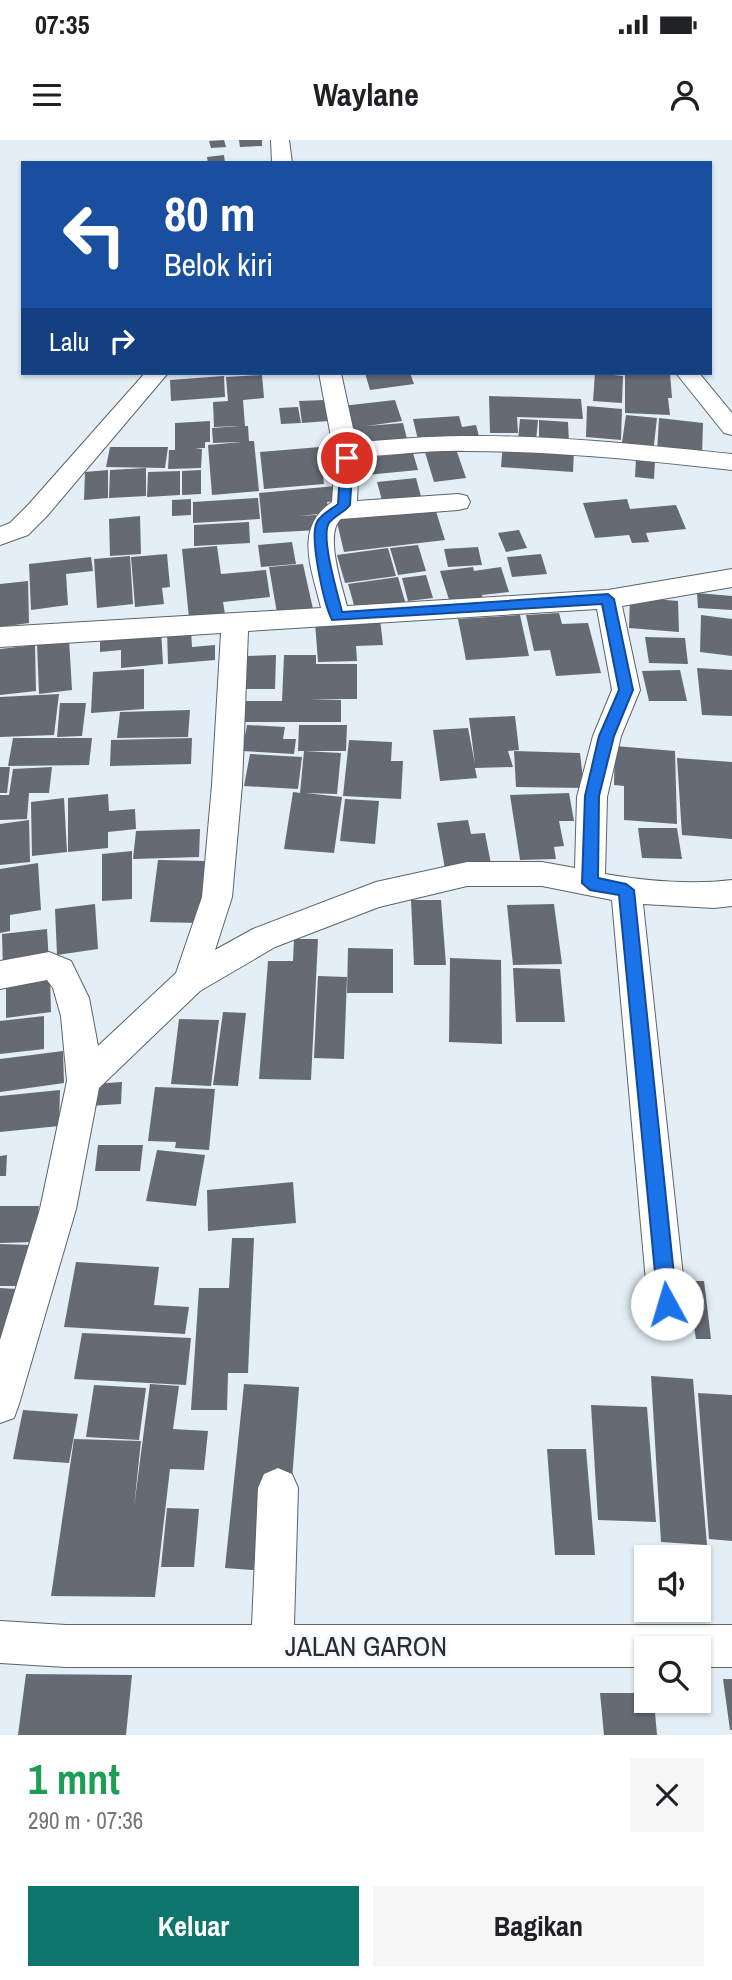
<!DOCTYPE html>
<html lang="id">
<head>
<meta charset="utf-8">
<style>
	:root { --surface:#fff; --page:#f6f6f6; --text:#202124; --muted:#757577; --accent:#0f766e }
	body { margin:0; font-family:"Archivo Narrow",sans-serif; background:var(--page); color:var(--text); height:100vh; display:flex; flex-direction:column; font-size:26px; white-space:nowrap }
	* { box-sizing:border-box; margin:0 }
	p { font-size:23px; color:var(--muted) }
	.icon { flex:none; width:38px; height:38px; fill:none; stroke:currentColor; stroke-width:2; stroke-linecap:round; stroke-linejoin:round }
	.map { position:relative; height:1595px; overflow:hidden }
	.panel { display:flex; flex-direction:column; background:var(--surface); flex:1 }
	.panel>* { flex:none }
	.banner { position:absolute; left:21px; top:21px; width:691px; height:214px; border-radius:0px; box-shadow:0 2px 5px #0004; background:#1a4fa0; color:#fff; overflow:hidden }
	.buttons { position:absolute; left:634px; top:1405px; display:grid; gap:14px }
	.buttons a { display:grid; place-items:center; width:77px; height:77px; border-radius:0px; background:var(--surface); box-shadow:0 2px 5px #0004; font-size:35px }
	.pin { position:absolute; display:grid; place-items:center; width:60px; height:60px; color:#fff; margin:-30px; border:4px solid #fff; border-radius:50%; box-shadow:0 2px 7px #0007 }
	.me { position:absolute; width:77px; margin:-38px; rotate:354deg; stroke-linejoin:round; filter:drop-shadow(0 0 5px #0008) }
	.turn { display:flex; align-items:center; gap:24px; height:147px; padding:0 28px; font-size:32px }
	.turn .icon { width:91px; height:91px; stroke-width:2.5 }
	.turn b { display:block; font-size:49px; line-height:60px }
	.then { display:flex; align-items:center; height:66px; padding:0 28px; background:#0003; gap:14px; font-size:26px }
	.round { display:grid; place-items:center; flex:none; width:74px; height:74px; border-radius:0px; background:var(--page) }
	.headline { display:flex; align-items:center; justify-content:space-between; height:119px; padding:0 28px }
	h1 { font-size:42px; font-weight:800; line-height:52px; color:#1e9e55 }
	.primary-button { display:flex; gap:14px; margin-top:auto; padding:14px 28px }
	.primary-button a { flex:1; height:80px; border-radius:0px; background:var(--accent); color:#fff; font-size:28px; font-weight:800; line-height:80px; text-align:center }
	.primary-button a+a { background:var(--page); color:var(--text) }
	.status { display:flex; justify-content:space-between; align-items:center; height:49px; padding:0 35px; background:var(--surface); direction:ltr }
	.status svg { height:19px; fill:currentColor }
	header { display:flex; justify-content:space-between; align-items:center; height:91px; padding:0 28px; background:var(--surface); font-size:32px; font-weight:800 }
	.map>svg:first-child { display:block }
	.building { fill:#656a73 }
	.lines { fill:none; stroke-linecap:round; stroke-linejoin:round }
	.street-casing { stroke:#5b646b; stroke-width:2 }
	.street { fill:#fff; fill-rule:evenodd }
	.route { fill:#1a73e8; stroke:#114b97; stroke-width:2 }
	.labels { text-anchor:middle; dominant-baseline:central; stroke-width:7; stroke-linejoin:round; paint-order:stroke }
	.near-street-label { font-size:28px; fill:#292d30; stroke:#f6fafe }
</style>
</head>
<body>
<div class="status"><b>07:35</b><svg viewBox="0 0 49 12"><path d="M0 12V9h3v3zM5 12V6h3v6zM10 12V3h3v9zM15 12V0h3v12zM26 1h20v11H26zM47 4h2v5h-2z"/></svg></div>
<header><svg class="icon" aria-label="menu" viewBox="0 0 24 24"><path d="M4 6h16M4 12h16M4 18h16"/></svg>Waylane<svg class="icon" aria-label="person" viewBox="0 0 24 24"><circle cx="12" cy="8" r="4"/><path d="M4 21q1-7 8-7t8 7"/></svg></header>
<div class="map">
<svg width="732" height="1595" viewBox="0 0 732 1595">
	<rect width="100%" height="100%" fill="#e3eef6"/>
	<path class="building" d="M224,0L226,7L211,8L209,1Z
		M239,0H262V6L240,7Z
		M224,15L225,23H208L207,17Z
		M365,233H410L414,244L370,250Z
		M595,233L623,236L622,263L593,261Z
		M625,233H670L672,258H668L670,275L625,273Z
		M262,235L264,258L243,260L245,286H248L249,301H254L259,351L212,355L208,305L242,302L213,303L212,288L240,286L214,287L213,262L228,261L226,237Z
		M224,236L225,257L171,261L170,240Z
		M489,256L581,259L583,279L517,277L518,293H490Z
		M325,260L328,281L302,283L299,261Z
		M395,260L402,281L367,286L403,283L408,303L371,307L369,299L354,300L342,266Z
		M587,266L622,269L621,300L586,297Z
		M298,267L301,283L281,284L279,268Z
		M626,275L657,278L653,313L621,309Z
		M459,276L462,287L476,285L480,300L419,304L413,279Z
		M659,278L703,283L702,316L657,312Z
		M520,279L538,280L536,301L518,300Z
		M539,280L568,282L569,303L539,302Z
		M210,281V302H205V308H195L202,309L201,328L168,329L169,310H175V283Z
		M503,304L574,310L573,332L501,327Z
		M332,306L335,326L322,327L324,344L264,349L260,312Z
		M455,306L466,338L434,342L424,309Z
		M110,307H168L165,328L106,327Z
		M413,313L418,330L366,335L362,318Z
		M636,319L655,321L654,339L635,337Z
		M146,328V356L109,358L110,330Z
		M108,330V358L84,360L85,332Z
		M201,330V354L182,355V331Z
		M180,331V355L147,357L148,332Z
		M416,338L422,360L383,364L377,342Z
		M336,346L338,361L327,362L330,373L298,376L316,375L318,390L263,393L259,353Z
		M258,358L260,379L193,383V362Z
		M191,359V375L172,376V360Z
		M627,359L630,369L676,365L686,389L646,393L649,402L632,403L629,395L595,398L583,363Z
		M434,365L445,400L344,412L336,378Z
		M140,376L141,414L110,416L109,379Z
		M249,382L250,403L194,406V385Z
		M519,390L527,408L506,412L498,393Z
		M292,402L296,424L261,427L258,405Z
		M418,405L426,431L398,435L390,408Z
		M217,406L221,434L266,430L270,457L223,462L225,474L189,478L182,409Z
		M478,407L482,425L448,427L444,409Z
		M388,408L396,436L345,443L337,415Z
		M167,414L170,447L162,448L164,464L135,467L131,417Z
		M541,414L547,434L512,437L507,417Z
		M130,416L133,464L97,468L94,419Z
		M91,417L93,431L66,434L68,465L31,470L29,424Z
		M303,424L313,469L277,473L269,427Z
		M473,427L474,431L501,427L509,452L482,455L484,462L451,466L440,431Z
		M426,435L433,458L408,461L402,438Z
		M398,437L406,465L356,472L348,444Z
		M28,441L29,483L0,487V444Z
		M697,453L732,456V470L698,468Z
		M630,457L678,461L679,492L629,488Z
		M559,473L562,484L588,483L601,533L556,536L550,510L534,511L526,475Z
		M520,475L529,516L466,520L458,479Z
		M701,475L732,479V516L700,512Z
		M380,479L383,505L356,506L357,521L318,522L315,482Z
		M161,489L163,524L121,528V510L100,512V494Z
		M191,490L192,507L215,505V520L168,524L167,491Z
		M645,497L685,498L688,524L649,523Z
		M69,499L72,550L39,554L37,503Z
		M35,505L36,551L0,555V509Z
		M276,515L275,549H245L246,516Z
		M284,515H316V524H357V559H310L341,560V582H243L244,561H282Z
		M697,528L732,530V576L702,575Z
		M144,529V569L91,573L93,532Z
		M680,530L687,561H649L642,531Z
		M59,554L54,595L0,597V557Z
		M60,563H86L82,596L57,597Z
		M190,570L188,597L117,598L120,572Z
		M515,576L519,610L508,611L513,627L475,628L477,638L440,641L433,590L468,588L475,624L469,578Z
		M247,585L285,587L283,599H296L294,614L242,611Z
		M299,585H347L346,611H298Z
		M13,598H92L89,625L8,626Z
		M192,598L191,624L110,626L111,600Z
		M349,600L392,602L391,621H403L401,659L343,656Z
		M615,606L675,611L677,684L624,680V646L614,645Z
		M304,611L341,613L337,654L305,653L342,657L334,713L284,709L293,652L300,653Z
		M514,611L580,613L584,648L516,647Z
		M250,614L302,617L298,649L244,646Z
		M677,618L732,622V699L682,695Z
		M0,627H10L7,653H0Z
		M52,627L49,653H29L27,679L0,680V655H9L13,629Z
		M569,653L574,681H559L564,706L554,707L556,719L520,720L510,655Z
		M108,654L109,671L135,669L136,689L108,692V708L68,712V658Z
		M64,658L67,712L32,716L31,662Z
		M345,659L379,661L375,704L340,701Z
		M29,680L30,722L0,725V684Z
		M468,680L471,694L485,693L491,724L445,729L437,683Z
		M638,688H677L682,719L642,718Z
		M200,689L199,717L133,719L136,691Z
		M132,711V759L102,761V714Z
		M158,720L207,721L201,783L150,782Z
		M38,723L41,770L10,775V791L0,793V729Z
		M411,760H441L446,825H414Z
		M95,764L98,809L57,815L55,769Z
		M554,764L562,824L513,825L507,765Z
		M47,789L49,823L3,829L2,794Z
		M294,799H318L311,940L259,939L268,821H293Z
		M348,808L393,809V853H347Z
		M450,818L501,820L502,904L449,902Z
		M513,828L560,829L565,882H516Z
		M318,836L347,837L344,919L314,918Z
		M50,838L51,872L6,878V843Z
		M223,872L246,873L238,946L213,945Z
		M44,876V909L0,914V881Z
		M179,879L219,880L211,946L171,944Z
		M63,911L64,943L0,952V919Z
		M122,942L121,964L89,966L91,944Z
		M155,947L215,949L209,1010L175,1008L176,1002L148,1001Z
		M60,950L59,986L0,992V956Z
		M98,1005H143L140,1031H95Z
		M157,1010L205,1015L196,1066L146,1061Z
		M7,1015L6,1036H0V1016Z
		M293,1042L296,1083L208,1091L207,1050Z
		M0,1066H39L34,1102L0,1103Z
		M232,1098H254L248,1233H228L227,1270H191L199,1148H229Z
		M0,1104L32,1105L26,1146H0Z
		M76,1122L159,1127L154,1165L189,1167L185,1194L64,1187Z
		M678,1141H704L711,1199H696L692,1175H682Z
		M0,1148L16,1149L8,1197H0Z
		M82,1193L191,1198L186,1245L74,1239Z
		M651,1236L693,1239L707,1405L661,1402Z
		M150,1244L179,1246L173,1289L208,1291L204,1330L170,1329L155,1457L51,1456L74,1299L141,1301L134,1367Z
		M244,1244L299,1247L292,1340L266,1431L225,1428Z
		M94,1245L146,1248L139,1300L86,1297Z
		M698,1253L732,1255V1401L709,1399Z
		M591,1265L647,1267L656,1382L598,1380Z
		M23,1270L78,1274L69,1323L13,1319Z
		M547,1309H586L595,1415H555Z
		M167,1368L199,1369L194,1427H161Z
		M26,1534L132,1535L126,1595H18Z
		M723,1539H732V1590H730Z
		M600,1553H646V1561H654L657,1595H604Z"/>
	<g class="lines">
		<g class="street-casing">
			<path id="street" d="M271,0H289L292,23H272Z
				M145,233H168L47,376L28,395L0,405V387L10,383L29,364Z
				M319,233H341L356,302C391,300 427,296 463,296C553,295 643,305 732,314V330C643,320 555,311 465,311C430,310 394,315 359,317L357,361L458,354L467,356L470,362L467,368L458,370L341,379C324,393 342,446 347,466L608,450L732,429V447L622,466L640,550L621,596L607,657L605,734C646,741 691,745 732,740V766L714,768L643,764L686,1164L680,1177L667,1182L654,1177L648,1164L612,760L542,746H467L379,767L275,807L200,851L99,948L76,1069L19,1264L14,1278L0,1283V1200L40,1069L67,941L61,876L53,848L47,840L0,849V821L49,812L71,821L89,858L98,906L176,833L202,757L212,645L221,493L0,507V487L321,468C312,429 293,388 332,362L335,318ZM597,469L612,550L593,596L577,657L575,728L542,722H467L376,742L253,789L215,810L232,757L242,645L248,491Z
				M676,233H699L732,273V295L724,293Z
				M278,1328L292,1334L298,1348L294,1485H732V1527H698V1508H646V1527H66L0,1523V1481L66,1485H252L258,1348L264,1334Z"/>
		</g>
		<use href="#street" class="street"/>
	</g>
	<path class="route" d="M347,314L353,318L350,365C345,372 334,376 329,383C320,396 338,455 342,472L608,454L614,459L633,550L614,596L599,656L598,738L626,744L634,750L677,1164L674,1171L667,1174L660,1171L658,1164L619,755L590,750L582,743L585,656L599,596L619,550L602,464L332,480C324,464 309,397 317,382C321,374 332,369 338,364L341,318Z"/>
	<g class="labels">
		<g class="near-street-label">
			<text x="366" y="1506">JALAN GARON</text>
		</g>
	</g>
</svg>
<div class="buttons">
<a><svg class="icon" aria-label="sound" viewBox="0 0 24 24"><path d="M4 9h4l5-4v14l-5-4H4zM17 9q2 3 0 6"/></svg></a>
<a><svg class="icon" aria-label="search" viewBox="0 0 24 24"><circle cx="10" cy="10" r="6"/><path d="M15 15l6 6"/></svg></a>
</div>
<div class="pin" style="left:347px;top:318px;background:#d93025"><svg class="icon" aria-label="arrive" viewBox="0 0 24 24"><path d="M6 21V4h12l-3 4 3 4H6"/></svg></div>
<svg class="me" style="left:667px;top:1164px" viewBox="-20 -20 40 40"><circle r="19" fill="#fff"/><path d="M0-13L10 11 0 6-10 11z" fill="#1a73e8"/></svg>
<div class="banner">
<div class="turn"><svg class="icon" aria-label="left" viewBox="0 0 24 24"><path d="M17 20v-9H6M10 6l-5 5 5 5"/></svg><div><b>80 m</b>Belok kiri</div></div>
<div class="then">Lalu<svg class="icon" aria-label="right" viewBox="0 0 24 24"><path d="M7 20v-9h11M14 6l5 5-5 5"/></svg></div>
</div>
</div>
<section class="panel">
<div class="headline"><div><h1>1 mnt</h1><p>290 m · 07:36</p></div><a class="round"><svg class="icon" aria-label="close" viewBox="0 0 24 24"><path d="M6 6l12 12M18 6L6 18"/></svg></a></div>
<div class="primary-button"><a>Keluar</a><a>Bagikan</a></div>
</section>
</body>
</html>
